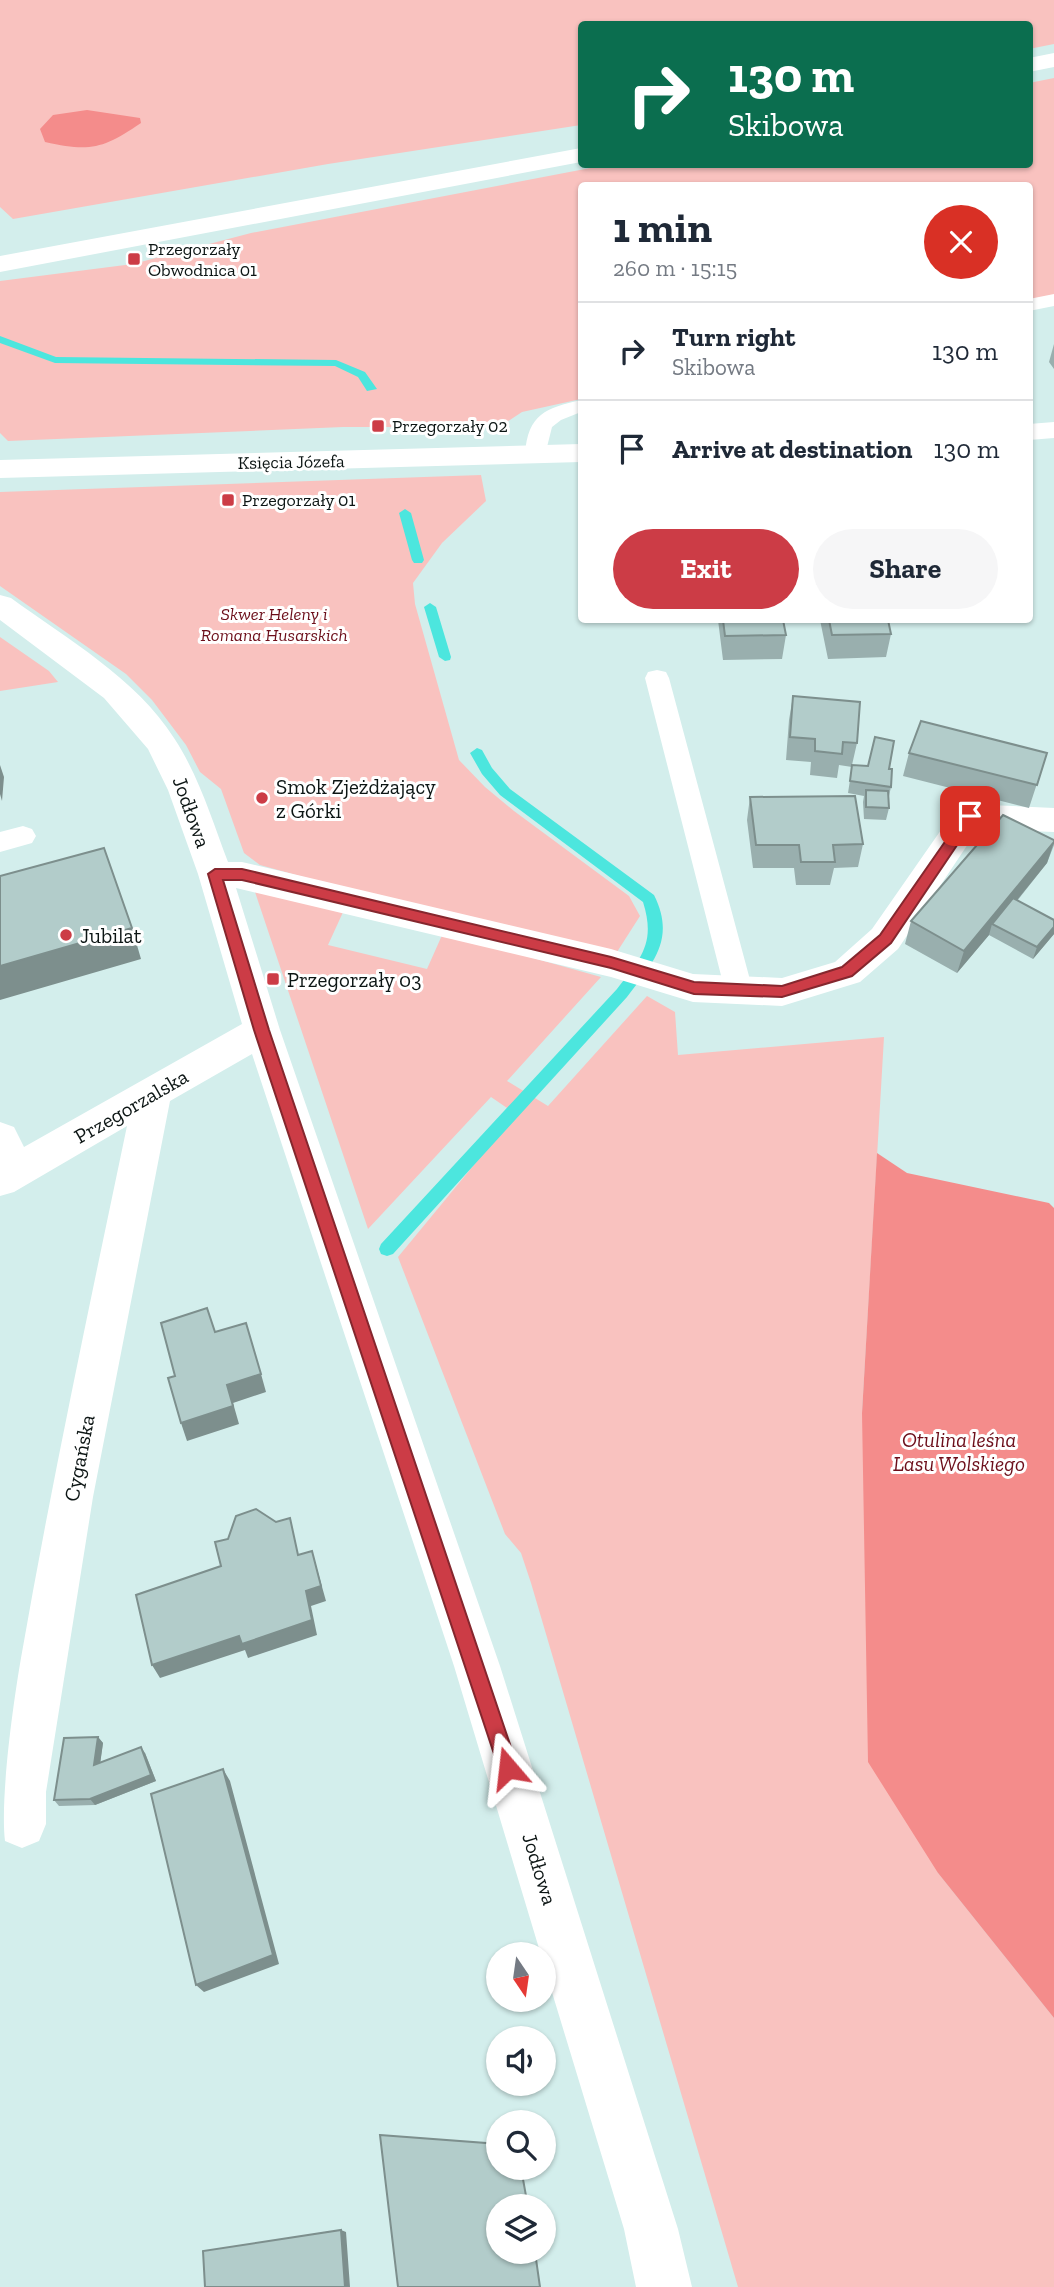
<!DOCTYPE html>
<html lang="en">
<head>
<meta charset="utf-8">
<style>
	:root { --surface:#fff; --page:#f6f6f7; --text:#1f2937; --muted:#747a83; --line:#e0e1e3; --accent:#cc3c46 }
	body { margin:0; font-family:"Zilla Slab",serif; background:var(--page); color:var(--text); height:100vh; display:flex; flex-direction:column; font-size:26px; white-space:nowrap }
	* { box-sizing:border-box; margin:0 }
	p { font-size:23px; color:var(--muted) }
	.icon { flex:none; width:38px; height:38px; fill:none; stroke:currentColor; stroke-width:2; stroke-linecap:round; stroke-linejoin:round }
	.map { position:relative; flex:1; overflow:hidden }
	.side { position:absolute; left:578px; top:182px; width:455px; height:441px; display:flex; flex-direction:column; background:var(--surface); border-radius:7px; box-shadow:0 2px 5px #0004 }
	.side>* { flex:none }
	.top-card { position:absolute; left:578px; top:21px; width:455px; height:147px; border-radius:7px; box-shadow:0 2px 5px #0004; background:#0b6e4f; color:#fff; overflow:hidden }
	.needle { width:46px; rotate:167deg }
	.fabs { position:absolute; left:486px; top:1942px; display:grid; gap:14px }
	.fabs a { display:grid; place-items:center; width:70px; height:70px; border-radius:50%; background:var(--surface); box-shadow:0 2px 5px #0004; font-size:35px }
	.pin { position:absolute; display:grid; place-items:center; width:60px; height:60px; color:#fff; margin:-30px; border-radius:14px; box-shadow:0 4px 10px #0006 }
	.me { position:absolute; width:77px; margin:-38px; rotate:343deg; stroke-linejoin:round; filter:drop-shadow(0 0 5px #0008) }
	.turn { display:flex; align-items:center; gap:24px; height:147px; padding:0 35px; font-size:32px }
	.turn .icon { width:91px; height:91px; stroke-width:2.5 }
	.turn b { display:block; font-size:49px; line-height:60px }
	.round { display:grid; place-items:center; flex:none; width:74px; height:74px; border-radius:37px; background:var(--page) }
	.summary { display:flex; align-items:center; justify-content:space-between; height:119px; padding:0 35px }
	h1 { font-size:42px; font-weight:700; line-height:52px }
	.action { display:flex; gap:14px; margin-top:auto; padding:14px 35px }
	.action a { flex:1; height:80px; border-radius:42px; background:var(--accent); color:#fff; font-size:28px; font-weight:700; line-height:80px; text-align:center }
	.action a+a { background:var(--page); color:var(--text) }
	ul { padding:0; list-style:none }
	li { display:flex; align-items:center; gap:21px; height:98px; padding:0 35px; border-top:2px solid var(--line) }
	li div { flex:1 }
	li b { display:block; font-size:26px }
	li em { font-style:normal }
	.map>svg:first-child { display:block }
	.green { fill:#f9c2bf }
	.forest { fill:#f48c8b }
	.lines { fill:none; stroke-linecap:round; stroke-linejoin:round }
	.stream { fill:#4ce6de; fill-rule:evenodd }
	.service { fill:#fff; fill-rule:evenodd }
	.minor { fill:#fff; fill-rule:evenodd }
	.secondary { fill:#fff; fill-rule:evenodd }
	.wall { fill:#99afae }
	.shaded-wall { fill:#7d8f8d }
	.building { fill:#b2ccca; stroke:#7d8f8d; stroke-width:2 }
	.route { fill:#cc3c46; stroke:#85272e; stroke-width:2 }
	.poi-dot { fill:#cc3c46; stroke:#fff; stroke-width:2.5 }
	.labels { text-anchor:middle; dominant-baseline:central; stroke-width:6; stroke-linejoin:round; paint-order:stroke }
	.far-poi-label { font-size:18px; fill:#0c1514; stroke:#fff; text-anchor:start }
	.far-street-label { font-size:18px; fill:#0c1514; stroke:#fff }
	.far-park-label { font-size:18px; font-style:italic; fill:#6c0e1a; stroke:#fff }
	.poi-label { font-size:21px; fill:#0c1514; stroke:#fff; text-anchor:start }
	.street-label { font-size:21px; fill:#0c1514; stroke:#fff }
	.park-label { font-size:21px; font-style:italic; fill:#6c0e1a; stroke:#fff }
</style>
</head>
<body>
<div class="map">
<svg width="1054" height="2287" viewBox="0 0 1054 2287">
	<rect width="100%" height="100%" fill="#d3eeec"/>
	<path class="green" d="M0,0H1054V44L1029,49V24H581V125L328,164L13,219L0,207Z
		M1054,78V295L1029,300V186H581V399L522,412L499,427H343L8,441L0,433V281L133,264L251,233L606,165L1029,164V83Z
		M481,475L486,501L442,543L413,583L415,604L459,760L485,787L514,811L629,896L640,916L617,952L314,880L260,865L244,853L221,789L200,772L186,745L152,700L126,674L0,586V492Z
		M0,637L49,671L58,682L0,691Z
		M255,892L344,910L328,945L427,969L443,933L601,977L507,1081L548,1106L647,996L675,1012L678,1055L884,1037L862,1413L938,1873L1054,2018V2287H738L531,1583L521,1553L505,1534L398,1257L516,1114L491,1097L368,1229Z"/>
	<path class="forest" d="M87,110L140,118L141,123C103,149 90,152 45,142L40,129L53,115Z
		M877,1153L907,1173L1049,1203L1054,1208V2018L938,1873L868,1762L862,1413Z"/>
	<g class="lines">
		<path class="stream" d="M0,336L56,357L336,360L365,372L377,389L367,391L358,377L335,366L55,363L0,343Z
			M405,509L411,513L424,560L422,563H414L412,560L399,513Z
			M430,603L436,607L451,657L450,660L445,661L439,657L424,607Z
			M477,748L482,750L492,768L510,789L654,895C676,939 653,963 627,997L393,1254L387,1256L381,1254L379,1249L381,1244L617,989C641,958 656,943 643,902L500,795L482,774L470,753Z"/>
		<path class="service" d="M1054,294V306L1029,311V299Z
			M581,400V412L561,420L552,427L544,459H528L525,454C528,414 546,408 581,400Z
			M657,670L666,672L669,678L753,991L749,999L739,1002L729,999L725,991L645,678L648,672Z
			M23,826L32,829L36,836L32,843L0,852V832Z"/>
		<path class="minor" d="M1054,422V438L1029,440V424Z
			M581,444V462L0,478V460Z
			M0,595L11,598C67,639 136,678 174,738C199,776 212,820 228,862H242L611,949L693,974L782,978L835,962L872,929L957,807L969,804L1054,808V832L978,829L898,949L860,982L782,1006L693,1002L611,977L236,888L280,1030L500,1666L678,2229L692,2287H636L624,2229L544,1966V1955H541L454,1666L252,1054L170,1101L93,1497L46,1792V1824L39,1841L22,1848L5,1841C0,1799 13,1704 21,1658C52,1480 90,1303 127,1126L14,1192L0,1196V1122L14,1127L24,1147L242,1024L198,874L168,790L148,749L104,698L0,620Z"/>
		<path class="secondary" d="M1054,53V67L1029,72V58Z
			M581,148V162L0,272V256Z"/>
	</g>
	<path class="wall" d="M1054,344V369L1049,362Z
		M718,620H783L786,635L782,659L723,660Z
		M820,620H888L891,634L886,657L828,659Z
		M793,696L857,743L852,765L889,769L891,787L889,796V808L886,820L864,819L863,802L864,796L848,793L852,767L839,765L837,778L810,775L811,762L786,760L789,720Z
		M909,753H1047L1029,808L903,776Z
		M750,797L863,844L858,867L834,868L830,885H796L794,868H753L747,820Z
		M1054,840V845L1047,863L1017,901L1054,920V934L1033,959L989,935L957,973L905,944L911,921Z
		M98,1737L103,1743L100,1763L145,1753L156,1781L95,1805L59,1806L54,1800Z"/>
	<path class="shaded-wall" d="M0,765L4,777L2,801L0,794Z
		M1054,842L1047,863L996,926L992,924L989,935L957,973L964,951Z
		M1054,927V934L1033,959L1037,947Z
		M132,928L141,959L0,1000V966Z
		M261,1374L266,1392L233,1403L239,1424L187,1441L181,1423L227,1385Z
		M312,1551L326,1601L311,1606L317,1635L248,1658L245,1650L160,1678L152,1665L306,1591Z
		M98,1737L103,1743L99,1772L94,1765Z
		M141,1747L145,1753L156,1781L95,1805L90,1799Z
		M223,1769L230,1781L279,1964L204,1992L196,1985Z
		M341,2230L346,2232L350,2287H345Z"/>
	<path class="building" d="M723,620H783L786,635L725,636Z
		M829,620H888L891,634L832,635Z
		M793,696L860,702L857,743L843,742L842,754L815,751V739L790,737Z
		M921,721L1047,753L1037,785L909,753Z
		M875,737L894,741L889,769H892L891,787L850,781L852,765L868,766Z
		M866,790L888,791L889,808L866,807Z
		M855,796L863,844L833,845L835,862H801L799,845H756L750,797Z
		M1003,815L1054,840V842L964,951L911,921Z
		M104,848L132,928L0,966V876Z
		M1013,898L1054,920V927L1037,947L992,924Z
		M207,1308L215,1332L246,1323L261,1374L227,1385L233,1406L181,1423L168,1378L175,1376L161,1323Z
		M256,1509L276,1522L290,1518L298,1555L312,1551L321,1586L306,1591L312,1620L242,1644L239,1636L152,1665L136,1595L221,1566L215,1542L228,1539L236,1516Z
		M98,1737L94,1765L141,1747L151,1775L90,1799L54,1800L64,1738Z
		M223,1769L273,1955L196,1985L151,1794Z
		M380,2135L499,2144V2168H521L528,2207H499V2252H535L540,2287H398Z
		M341,2230L345,2287H205L203,2251Z"/>
	<path class="route" d="M970,811L974,813V820L891,943L852,976L782,997L694,994L611,968L242,880H223L269,1030L518,1768L515,1775L508,1778L501,1775L254,1030L208,874L215,869H242L611,957L694,982L782,986L842,967L880,935L965,813Z"/>
	<g class="poi-dot">
		<rect x="127" y="252" width="14" height="14" rx="3.5"/>
		<rect x="371" y="419" width="14" height="14" rx="3.5"/>
		<rect x="221" y="493" width="14" height="14" rx="3.5"/>
		<circle cx="262" cy="798" r="7"/>
		<circle cx="66" cy="935" r="7"/>
		<rect x="266" y="972" width="14" height="14" rx="3.5"/>
	</g>
	<g class="labels">
		<g class="far-poi-label">
			<text x="148" y="249">Przegorzały<tspan x="148" dy="21">Obwodnica 01</tspan></text>
			<text x="392" y="426">Przegorzały 02</text>
			<text x="242" y="500">Przegorzały 01</text>
		</g>
		<g class="far-street-label">
			<text transform="translate(291 462) rotate(-1)">Księcia Józefa</text>
		</g>
		<g class="far-park-label">
			<text x="274" y="614">Skwer Heleny i<tspan x="274" dy="21">Romana Husarskich</tspan></text>
		</g>
		<g class="poi-label">
			<text x="276" y="786">Smok Zjeżdżający<tspan x="276" dy="24">z Górki</tspan></text>
			<text x="80" y="935">Jubilat</text>
			<text x="287" y="979">Przegorzały 03</text>
		</g>
		<g class="street-label">
			<text transform="translate(192 812) rotate(70)">Jodłowa</text>
			<text transform="translate(131 1106) rotate(-30)">Przegorzalska</text>
			<text transform="translate(79 1458) rotate(-79)">Cygańska</text>
			<text transform="translate(540 1869) rotate(73)">Jodłowa</text>
		</g>
		<g class="park-label">
			<text x="959" y="1439">Otulina leśna<tspan x="959" dy="24">Lasu Wolskiego</tspan></text>
		</g>
	</g>
</svg>
<div class="fabs">
<a><svg class="needle" viewBox="-14 -14 28 28"><path d="M0-13l5 13h-10z" fill="#e53935"/><path d="M0 13l5-13h-10z" fill="#747a83"/></svg></a>
<a><svg class="icon" aria-label="sound" viewBox="0 0 24 24"><path d="M4 9h4l5-4v14l-5-4H4zM17 9q2 3 0 6"/></svg></a>
<a><svg class="icon" aria-label="search" viewBox="0 0 24 24"><circle cx="10" cy="10" r="6"/><path d="M15 15l6 6"/></svg></a>
<a><svg class="icon" aria-label="layers" viewBox="0 0 24 24"><path d="M12 4l9 5-9 5-9-5zM3 14l9 5 9-5"/></svg></a>
</div>
<div class="pin" style="left:970px;top:816px;background:#d93025"><svg class="icon" aria-label="arrive" viewBox="0 0 24 24"><path d="M6 21V4h12l-3 4 3 4H6"/></svg></div>
<svg class="me" style="left:508px;top:1768px" viewBox="-20 -20 40 40"><path d="M0-17L14 15 0 8-14 15z" fill="#cc3c46" stroke="#fff" stroke-width="4"/></svg>
<div class="top-card">
<div class="turn"><svg class="icon" aria-label="right" viewBox="0 0 24 24"><path d="M7 20v-9h11M14 6l5 5-5 5"/></svg><div><b>130 m</b>Skibowa</div></div>
</div>
<section class="side">
<div class="summary"><div><h1>1 min</h1><p>260 m · 15:15</p></div><a class="round" style="background:#d93025;color:#fff"><svg class="icon" aria-label="close" viewBox="0 0 24 24"><path d="M6 6l12 12M18 6L6 18"/></svg></a></div>
<ul>
<li><svg class="icon" aria-label="right" viewBox="0 0 24 24"><path d="M7 20v-9h11M14 6l5 5-5 5"/></svg><div><b>Turn right</b><p>Skibowa</p></div><em>130 m</em></li>
<li><svg class="icon" aria-label="arrive" viewBox="0 0 24 24"><path d="M6 21V4h12l-3 4 3 4H6"/></svg><div><b>Arrive at destination</b></div><em>130 m</em></li>
</ul>
<div class="action"><a>Exit</a><a>Share</a></div>
</section>
</div>
</body>
</html>
